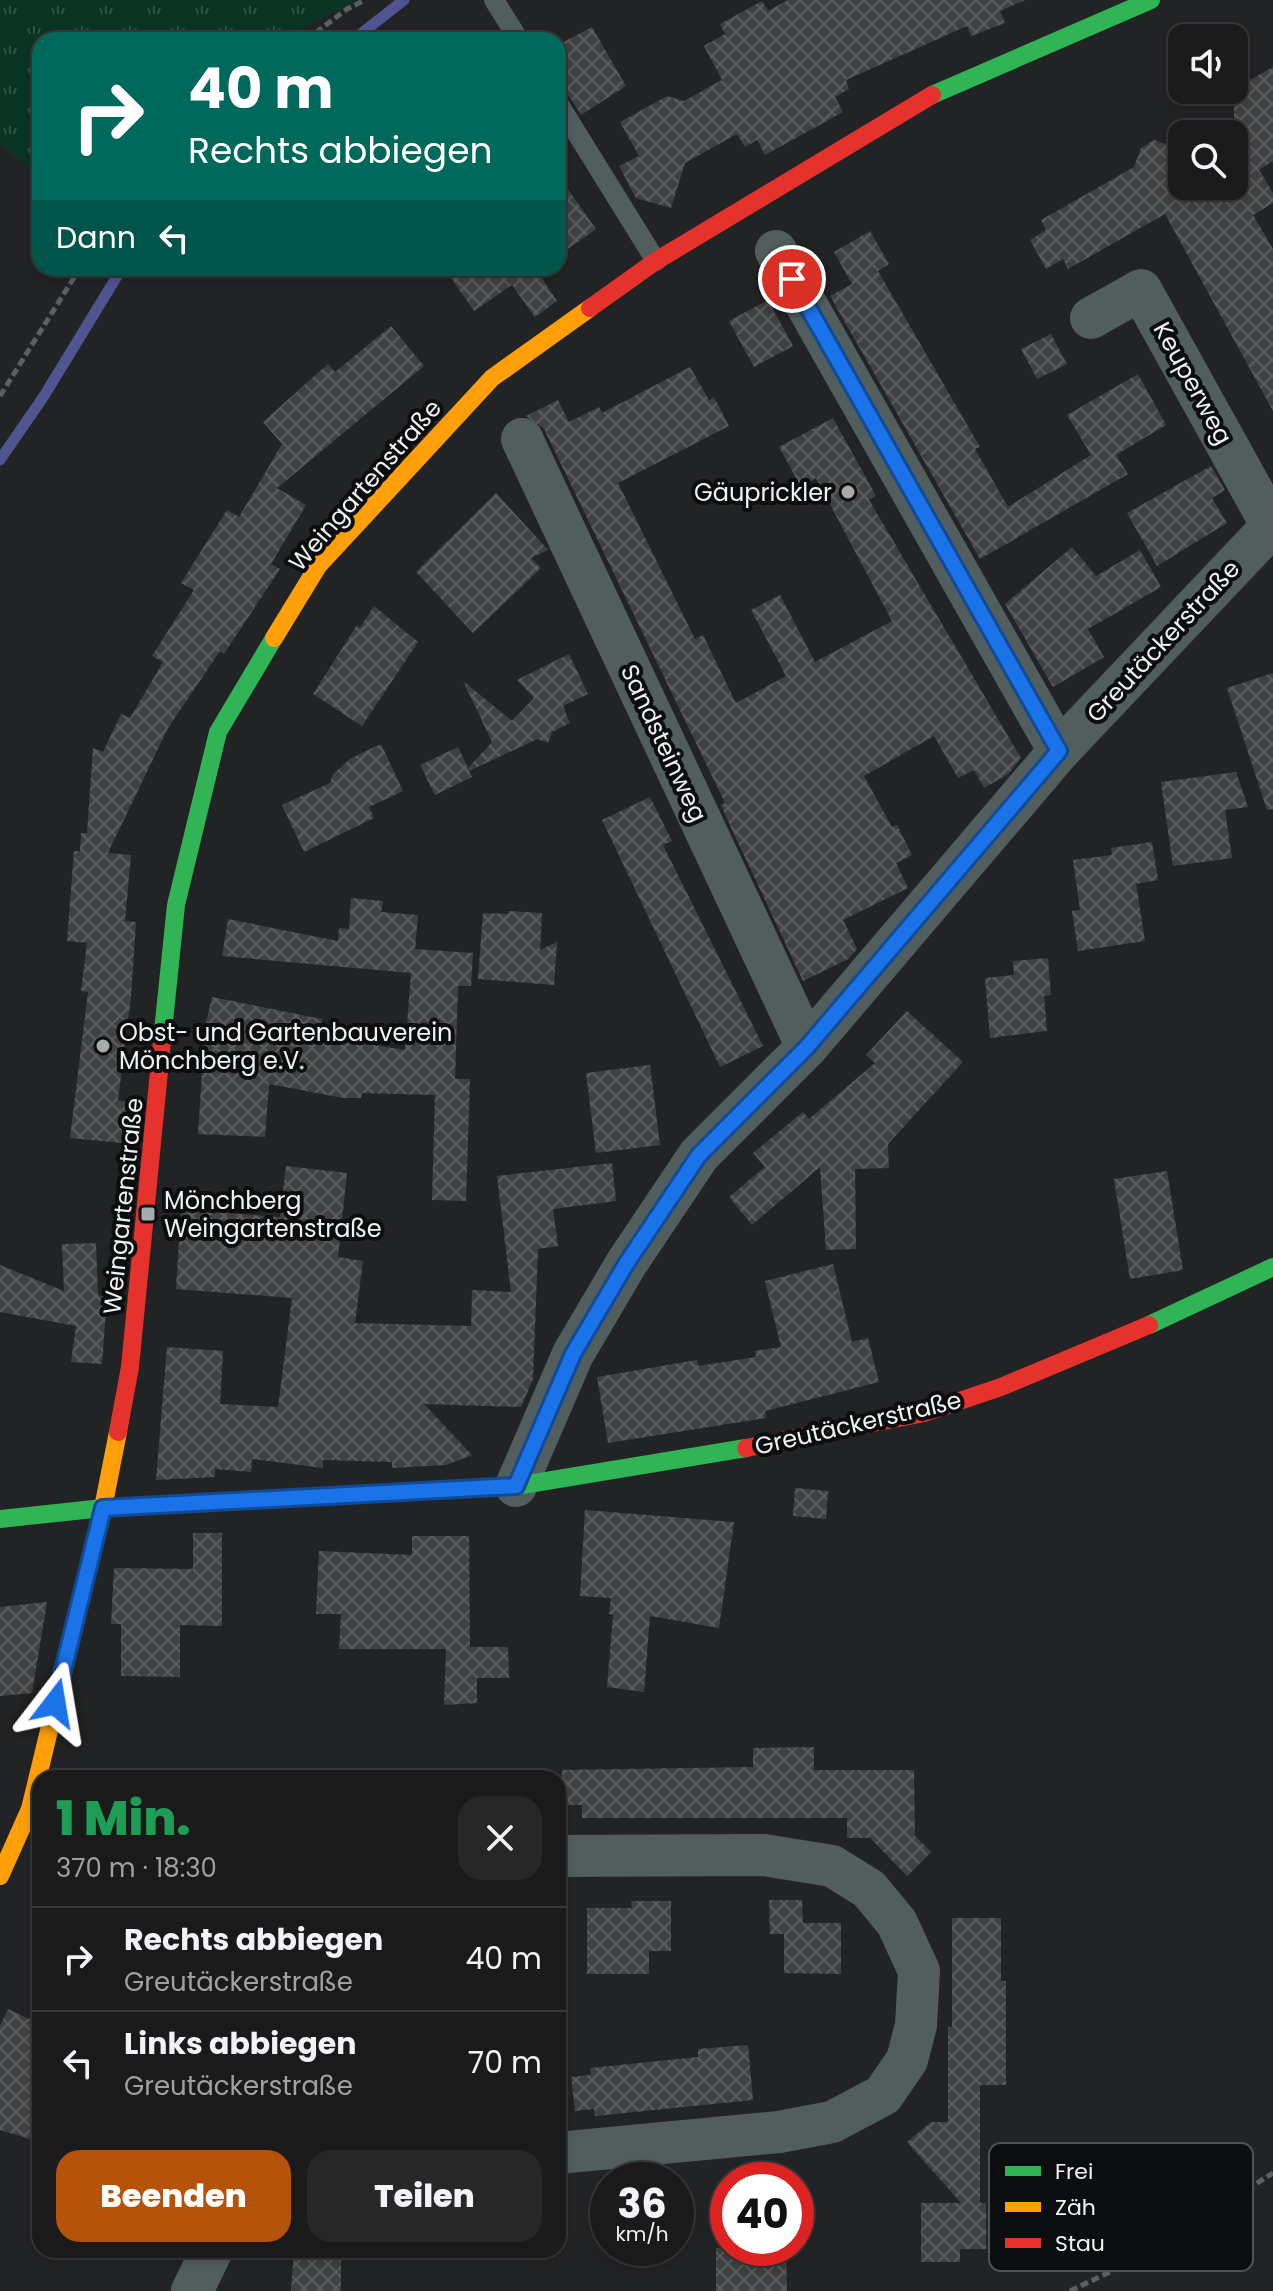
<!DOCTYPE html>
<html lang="de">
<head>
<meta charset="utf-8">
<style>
	:root { --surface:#1a1a1b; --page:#272728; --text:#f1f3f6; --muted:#9fa1a3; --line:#38383a; --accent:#b45309 }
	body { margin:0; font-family:Poppins,sans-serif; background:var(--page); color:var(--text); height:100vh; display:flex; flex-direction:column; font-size:30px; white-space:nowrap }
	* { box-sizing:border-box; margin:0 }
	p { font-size:26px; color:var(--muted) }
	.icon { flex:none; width:44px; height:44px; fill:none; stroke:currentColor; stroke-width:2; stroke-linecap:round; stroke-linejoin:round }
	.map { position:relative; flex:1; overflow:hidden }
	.panel { position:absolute; left:32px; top:1770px; width:534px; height:488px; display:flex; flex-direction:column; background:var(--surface); border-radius:24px; box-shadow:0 4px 12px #0003,0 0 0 2px var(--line) }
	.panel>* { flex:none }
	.guide { position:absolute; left:32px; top:32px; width:534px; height:244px; border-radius:24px; box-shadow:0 4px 12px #0003,0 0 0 2px var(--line); background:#00695c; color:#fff; overflow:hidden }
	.fabs { position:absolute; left:1168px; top:24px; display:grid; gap:16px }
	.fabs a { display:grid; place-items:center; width:80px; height:80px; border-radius:16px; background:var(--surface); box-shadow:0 4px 12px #0003,0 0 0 2px var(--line); font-size:40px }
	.speed { position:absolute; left:590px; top:2162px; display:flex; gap:16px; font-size:40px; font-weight:700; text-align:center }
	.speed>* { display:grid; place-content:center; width:104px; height:104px; border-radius:50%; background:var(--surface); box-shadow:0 4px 12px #0003,0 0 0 2px var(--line); line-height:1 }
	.speed small { font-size:20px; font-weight:400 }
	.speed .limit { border:12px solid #d22; background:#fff; color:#111 }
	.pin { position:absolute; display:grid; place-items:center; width:68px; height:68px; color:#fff; margin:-34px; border:4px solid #fff; border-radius:50%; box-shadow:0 2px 8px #0007 }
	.me { position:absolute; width:88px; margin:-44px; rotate:14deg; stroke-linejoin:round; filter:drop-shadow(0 0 6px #0008) }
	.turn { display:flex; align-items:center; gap:28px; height:168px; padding:0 24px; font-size:36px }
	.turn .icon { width:104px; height:104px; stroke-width:2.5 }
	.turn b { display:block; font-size:56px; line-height:68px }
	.then { display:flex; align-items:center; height:76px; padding:0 24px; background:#0003; gap:16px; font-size:30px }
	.round { display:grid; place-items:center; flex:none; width:84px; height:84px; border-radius:24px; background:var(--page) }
	.head { display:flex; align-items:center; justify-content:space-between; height:136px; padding:0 24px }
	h1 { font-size:48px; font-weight:800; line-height:60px; color:#1e9e55 }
	.cta { display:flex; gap:16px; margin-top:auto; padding:16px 24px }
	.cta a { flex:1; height:92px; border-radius:24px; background:var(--accent); color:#fff; font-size:32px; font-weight:800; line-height:92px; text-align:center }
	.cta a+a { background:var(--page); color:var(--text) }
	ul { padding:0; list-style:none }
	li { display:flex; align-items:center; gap:24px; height:104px; padding:0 24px; border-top:2px solid var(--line) }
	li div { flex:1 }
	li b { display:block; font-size:30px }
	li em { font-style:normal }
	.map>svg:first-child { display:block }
	.grass { fill:url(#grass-tufts) }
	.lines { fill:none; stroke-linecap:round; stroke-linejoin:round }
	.stream { stroke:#505491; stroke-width:11 }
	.building { fill:url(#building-cross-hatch) }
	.path { stroke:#596161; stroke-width:5; stroke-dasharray:8 4; stroke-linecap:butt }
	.lane { stroke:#525e5e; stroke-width:20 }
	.street { stroke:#525e5e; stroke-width:42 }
	.fast { stroke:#30b455; stroke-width:18 }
	.slow { stroke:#ff9f0a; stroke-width:18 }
	.jam { stroke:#e5322d; stroke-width:18 }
	.route-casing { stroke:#114b97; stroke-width:20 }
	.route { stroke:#1a73e8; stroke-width:14 }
	.poi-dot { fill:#a8aaab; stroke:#0c0d0e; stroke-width:3 }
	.labels { text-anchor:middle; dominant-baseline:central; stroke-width:8; stroke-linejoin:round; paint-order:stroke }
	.street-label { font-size:24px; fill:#f0f2f3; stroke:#0c0d0e }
	.poi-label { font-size:24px; fill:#f0f2f3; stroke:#0c0d0e; text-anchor:start }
	.key { fill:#0c0d0e; stroke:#505253; stroke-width:2 }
	.key-label { font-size:22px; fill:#f0f2f3 }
</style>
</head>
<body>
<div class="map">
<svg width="1273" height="2291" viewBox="0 0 1273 2291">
	<defs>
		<pattern id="grass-tufts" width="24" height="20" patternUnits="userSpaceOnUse" patternTransform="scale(2)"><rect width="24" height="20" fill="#0a3423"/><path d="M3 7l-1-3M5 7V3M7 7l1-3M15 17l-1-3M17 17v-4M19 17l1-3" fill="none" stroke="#2e5243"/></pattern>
		<pattern id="building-cross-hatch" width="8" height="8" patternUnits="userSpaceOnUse" patternTransform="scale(2)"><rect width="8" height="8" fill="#3f4041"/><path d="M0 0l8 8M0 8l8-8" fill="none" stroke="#5b5c5d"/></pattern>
	</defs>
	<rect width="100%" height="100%" fill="#222324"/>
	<path class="grass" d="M0,0H357L307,26L288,40H40V176L0,145Z"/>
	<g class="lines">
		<path class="stream" d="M353,40L404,0
			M0,460L44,396L122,268"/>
	</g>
	<path class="building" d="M788,0H1025L1000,11L1005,23L971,36L967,26L846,80L849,89L835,97L843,112L765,155L757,140L745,147L737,134L685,163L671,208L636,198L619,166L639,156L620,122L667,96L684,101L722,80L704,46L725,34L720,24L762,1L768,11Z
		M592,27L626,86L581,115L569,96L558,90V45Z
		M1273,67V161L1259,170L1273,193V203L1253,215L1273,249V411L1165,214L1068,269L1063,259L1046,269L1030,240L1046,230L1041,220L1134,167L1141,148L1154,140L1169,145L1182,162V186H1234V89Z
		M558,175L596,229L558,256Z
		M870,231L889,264L878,271L980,447L975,449L1008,507L1091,455L1067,415L1138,374L1166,425L1116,455L1128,474L980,559L830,296L852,284L834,252Z
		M444,268H535L557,301L535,317L512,285L474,311Z
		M768,300L793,346L754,367L729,321Z
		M391,326L424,366L277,488L306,505L271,564L280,569L224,654L220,651L168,728L108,853L131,855L125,921L136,922L131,997L118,1100L127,1102L122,1143L70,1138L88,992L81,991L87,943L67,941L74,851H80L81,833H87L93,748L103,752L121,714L130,718L163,662L152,656L194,590L181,583L227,510L239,517L282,444L263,422L328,364L335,372Z
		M1051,334L1067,364L1037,379L1021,349Z
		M690,367L709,400L714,397L729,426L618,483L695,639L703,635L736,703L786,676L751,610L780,595L815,662L892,621L816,478L801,487L779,447L833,418L876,496L869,500L1021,758L1008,774L984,788L974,770L958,778L934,736L864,776L892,827L897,825L912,855L896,863L908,888L843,920L857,949L848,959L803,981L727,819L721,805L725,803L544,429L526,416L558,400L569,422L599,407L602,413Z
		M1211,466L1225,490L1212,498L1227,523L1157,566L1127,513Z
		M496,493L548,550L531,558L541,568L473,633L416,572Z
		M1072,547L1096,576L1140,550L1161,587L1088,629L1104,657L1053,687L1005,604Z
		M374,606L418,642L362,726L313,694L357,625L360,628Z
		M569,654L588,694L563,706L570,723L552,732L548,743L537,739L469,771L472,777L435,795L420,765L458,747L468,768L492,742L463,681L512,721L534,698L517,680Z
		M1273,673V809L1267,810L1227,688Z
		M381,744L403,791L369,807L374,818L304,852L282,805L330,783L333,774L351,758Z
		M1236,772L1248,807L1225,810L1232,858L1173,866L1161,782Z
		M650,797L672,841L663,845L763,1046L720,1067L602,820Z
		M1152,842L1158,880L1136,884L1145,941L1078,951L1072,911L1080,910L1073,860L1112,855L1111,848Z
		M351,898L383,901L381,912L418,915L415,949L473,953L471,986H458L455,1079H470L466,1201L432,1200L435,1095L362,1093L361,1098H343L269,1084L265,1137L198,1134L205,1027L212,997L322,1019L319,1036L405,1050L411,973L222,956L228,919L338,941L339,928L349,929Z
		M509,911L542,913L540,950L557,942L554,985L478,979L483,913L508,914Z
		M1048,958L1051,995L1044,996L1047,1031L990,1038L985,978L1014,975L1013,961Z
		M907,1011L963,1062L888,1144L889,1168L855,1169L856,1249L826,1250L820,1167L752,1225L729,1197L765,1167L753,1153L803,1112L809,1119L875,1063L866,1055Z
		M650,1065L660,1145L596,1153L586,1073Z
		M612,1163L616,1201L553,1209L558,1246L538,1249L533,1379L521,1407L424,1404L472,1455L446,1465L392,1468V1462L323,1460V1468L252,1459L251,1472L215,1469V1477L156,1480L167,1347L223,1351L220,1404L278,1407L292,1298L176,1289L181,1210L280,1217L286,1166L347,1173L338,1257L363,1261L355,1323L471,1326L472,1290L511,1292L497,1176Z
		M1167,1171L1183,1270L1130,1279L1114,1179Z
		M96,1243L98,1295L107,1297L102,1364L71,1362L76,1326L0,1312V1265L64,1291L62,1244Z
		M833,1264L852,1342L868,1338L879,1382L765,1411L766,1418L608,1443L597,1377L697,1360L698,1366L756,1357L755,1351L781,1347L765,1281Z
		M795,1488L828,1491L826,1519L793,1516Z
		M585,1510L734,1522L719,1628L650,1616L644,1692L607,1687L613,1615L609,1614L611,1598L580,1596Z
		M193,1533H222V1626L180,1625V1677L121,1676V1624H111L114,1568L193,1569Z
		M412,1536H469L470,1647H508L509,1678H477V1703L444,1705L446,1649H339L341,1614H316L319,1551L412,1555Z
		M47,1602L32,1693L0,1696V1607Z
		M814,1747V1770H914L915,1836L931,1852L907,1876L870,1838H847V1818H582V1805H561L562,1770L753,1767V1748Z
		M769,1900H802L803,1923H841V1974L784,1973V1934H770Z
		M631,1901H671V1951H649V1974H587V1908H632Z
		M952,1918H1001V1981H1006V2085H980V2203H986V2249H960V2262H921V2203H961L907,2142L931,2122H948V2027H952Z
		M8,2009L40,2024V2142L0,2130V2026Z
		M748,2045L753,2100L595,2116L594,2109L575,2111L571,2077L591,2075L590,2068L698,2057V2049Z
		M716,2248H786L787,2291H716Z
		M294,2250H341V2291H291Z"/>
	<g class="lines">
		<path class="path" d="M306,40L347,9L365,0
			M0,396L80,268
			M1070,2291L1137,2259L1273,2173"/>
		<path class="lane" d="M494,0L519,40
			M558,103L656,261"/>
		<path class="street" d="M776,251L1059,751
			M1091,318L1141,290L1272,526
			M522,439L807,1047
			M516,1486L573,1354L626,1264L699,1155L807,1047L1059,751L1273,525
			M558,1856L764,1855L832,1866L869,1889L897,1923L919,1971L916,2025L907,2060L883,2095L832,2122L779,2132L558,2153
			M192,2291L212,2250"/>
		<path class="fast" d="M932,95L1151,0
			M162,1041L176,905L218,732L274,638
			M1149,1325L1273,1267
			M0,1519L103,1508L516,1486L746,1448"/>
		<path class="slow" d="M274,638L318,566L492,378L590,308
			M0,1876L30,1809L103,1508L118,1432"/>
		<path class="jam" d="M590,308L656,261L932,95
			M118,1432L130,1367L162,1041
			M746,1448L924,1413L1001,1387L1149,1325"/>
	</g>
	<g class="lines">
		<g class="route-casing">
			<path id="route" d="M55,1703L103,1508L516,1486L573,1354L626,1264L699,1155L807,1047L1059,751L792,279"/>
		</g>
		<use href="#route" class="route"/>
	</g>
	<g class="poi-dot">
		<circle cx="848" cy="492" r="8"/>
		<circle cx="103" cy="1046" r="8"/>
		<rect x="140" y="1206" width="16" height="16" rx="4"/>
	</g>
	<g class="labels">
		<g class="street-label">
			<text transform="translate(1193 383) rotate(61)">Keuperweg</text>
			<text transform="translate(365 485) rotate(-49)">Weingartenstraße</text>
			<text transform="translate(1163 641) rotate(-47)">Greutäckerstraße</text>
			<text transform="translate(664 743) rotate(65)">Sandsteinweg</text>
			<text transform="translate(123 1206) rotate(-84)">Weingartenstraße</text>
			<text transform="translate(858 1423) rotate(-13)">Greutäckerstraße</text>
		</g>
		<g class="poi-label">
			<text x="832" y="492" text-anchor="end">Gäuprickler</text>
			<text x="119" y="1032">Obst- und Gartenbauverein<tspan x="119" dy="28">Mönchberg e.V.</tspan></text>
			<text x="164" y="1200">Mönchberg<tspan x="164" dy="28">Weingartenstraße</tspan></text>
		</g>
	</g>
	<rect x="989" y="2143" width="264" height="128" rx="12" class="key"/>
	<rect x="1005" y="2166" width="36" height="10" fill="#30b455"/>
	<rect x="1005" y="2202" width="36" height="10" fill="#ff9f0a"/>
	<rect x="1005" y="2238" width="36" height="10" fill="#e5322d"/>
	<g class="key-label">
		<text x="1055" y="2179">Frei</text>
		<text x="1055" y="2215">Zäh</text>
		<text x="1055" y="2251">Stau</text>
	</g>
</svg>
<div class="fabs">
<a><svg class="icon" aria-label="sound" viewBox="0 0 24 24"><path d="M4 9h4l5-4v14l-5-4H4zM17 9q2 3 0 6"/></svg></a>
<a><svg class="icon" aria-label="search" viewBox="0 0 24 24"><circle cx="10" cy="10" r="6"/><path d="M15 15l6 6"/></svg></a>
</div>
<div class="speed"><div>36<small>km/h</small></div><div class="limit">40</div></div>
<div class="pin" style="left:792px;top:279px;background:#d93025"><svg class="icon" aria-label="arrive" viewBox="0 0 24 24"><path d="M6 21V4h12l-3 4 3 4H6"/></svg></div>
<svg class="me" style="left:55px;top:1703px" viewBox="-20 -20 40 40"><path d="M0-17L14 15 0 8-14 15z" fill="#1a73e8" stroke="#fff" stroke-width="4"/></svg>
<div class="guide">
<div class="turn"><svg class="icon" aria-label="right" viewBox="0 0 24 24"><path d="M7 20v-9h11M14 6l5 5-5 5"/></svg><div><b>40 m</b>Rechts abbiegen</div></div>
<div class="then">Dann<svg class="icon" aria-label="left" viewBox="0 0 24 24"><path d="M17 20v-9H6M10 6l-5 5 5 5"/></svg></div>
</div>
<section class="panel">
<div class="head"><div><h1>1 Min.</h1><p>370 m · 18:30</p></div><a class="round"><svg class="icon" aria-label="close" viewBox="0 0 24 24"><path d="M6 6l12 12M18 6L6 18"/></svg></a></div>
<ul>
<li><svg class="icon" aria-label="right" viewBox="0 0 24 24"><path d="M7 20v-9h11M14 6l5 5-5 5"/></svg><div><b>Rechts abbiegen</b><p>Greutäckerstraße</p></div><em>40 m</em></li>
<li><svg class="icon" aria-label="left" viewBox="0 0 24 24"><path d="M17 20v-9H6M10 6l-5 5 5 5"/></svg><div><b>Links abbiegen</b><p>Greutäckerstraße</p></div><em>70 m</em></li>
</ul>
<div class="cta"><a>Beenden</a><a>Teilen</a></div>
</section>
</div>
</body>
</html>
